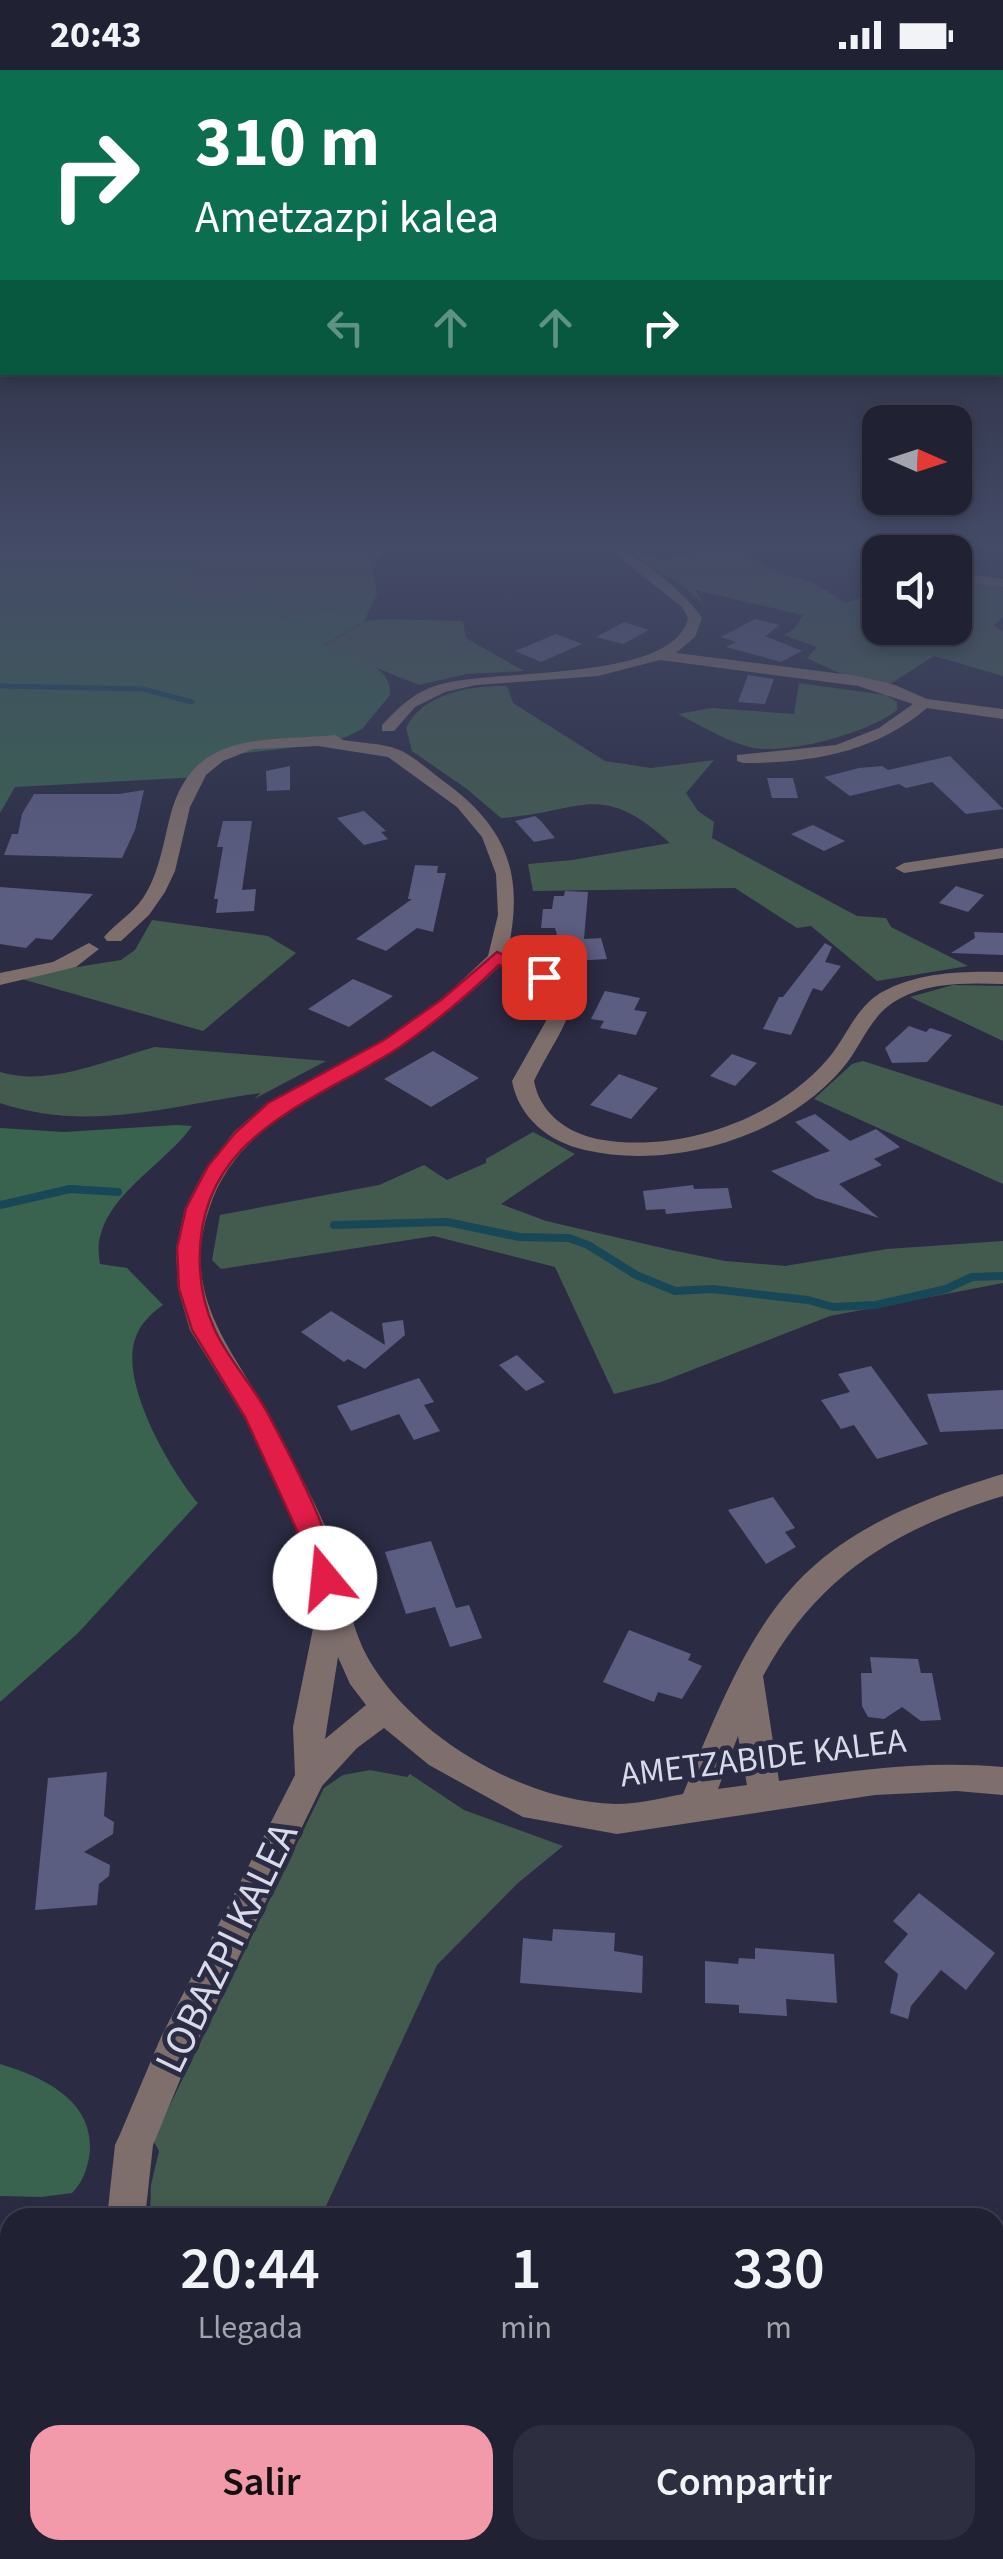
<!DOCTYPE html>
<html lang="es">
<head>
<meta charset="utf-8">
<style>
	:root { --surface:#202133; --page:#2d2e3f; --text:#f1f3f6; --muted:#a2a3ac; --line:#3d3e4e; --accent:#f39aaa }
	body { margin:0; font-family:"Source Sans 3",sans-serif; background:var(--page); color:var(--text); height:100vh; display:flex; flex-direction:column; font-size:38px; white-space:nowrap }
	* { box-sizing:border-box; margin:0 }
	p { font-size:32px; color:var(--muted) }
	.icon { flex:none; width:55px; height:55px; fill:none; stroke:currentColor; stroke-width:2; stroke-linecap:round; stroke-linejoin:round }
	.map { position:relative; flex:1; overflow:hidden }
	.sheet { position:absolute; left:0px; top:2138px; width:1005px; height:352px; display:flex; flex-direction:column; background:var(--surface); border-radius:30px 30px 0 0; box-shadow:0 5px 15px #0003,0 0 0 2px var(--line) }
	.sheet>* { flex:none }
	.hud { position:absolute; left:0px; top:0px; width:1005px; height:305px; box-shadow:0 5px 15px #0003,0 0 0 2px var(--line); background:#0b6e4f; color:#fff; overflow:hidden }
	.needle { width:65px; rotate:93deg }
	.controls { position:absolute; left:862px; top:335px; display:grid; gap:20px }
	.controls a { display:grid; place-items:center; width:110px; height:110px; border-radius:20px; background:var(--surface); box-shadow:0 5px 15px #0003,0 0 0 2px var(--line); font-size:50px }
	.pin { position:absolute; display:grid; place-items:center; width:85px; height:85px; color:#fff; margin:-42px; border-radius:20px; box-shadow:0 5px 15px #0006 }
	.me { position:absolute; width:110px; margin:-55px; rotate:343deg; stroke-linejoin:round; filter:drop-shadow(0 0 8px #0008) }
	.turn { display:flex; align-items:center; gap:35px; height:210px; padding:0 30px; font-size:45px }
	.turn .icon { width:130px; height:130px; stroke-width:2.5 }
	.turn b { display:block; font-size:70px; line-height:85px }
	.lanes { display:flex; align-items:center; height:95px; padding:0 30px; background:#0003; justify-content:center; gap:50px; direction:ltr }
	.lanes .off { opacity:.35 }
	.eta { display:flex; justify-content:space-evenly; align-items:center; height:170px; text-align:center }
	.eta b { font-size:60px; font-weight:600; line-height:70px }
	.cta { display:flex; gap:20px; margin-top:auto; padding:20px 30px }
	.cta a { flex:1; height:115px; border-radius:30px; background:var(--accent); color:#111; font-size:40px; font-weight:600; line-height:115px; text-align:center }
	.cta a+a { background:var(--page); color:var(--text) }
	.status { display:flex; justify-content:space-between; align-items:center; height:70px; padding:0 50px; background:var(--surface); direction:ltr }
	.status svg { height:28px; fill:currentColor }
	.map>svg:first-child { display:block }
	.green { fill:#435b4f }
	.forest { fill:#39624f }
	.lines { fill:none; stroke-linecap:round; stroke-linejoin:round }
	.stream-far1 { stroke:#184857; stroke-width:5 }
	.stream { stroke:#184857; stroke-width:8 }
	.building { fill:#5b5d81 }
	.minor { fill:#7e6f6d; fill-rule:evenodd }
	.route { fill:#e11d48; stroke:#92132f; stroke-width:2.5 }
	.labels { text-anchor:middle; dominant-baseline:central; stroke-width:10; stroke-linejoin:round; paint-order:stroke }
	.street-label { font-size:35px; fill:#d8dae9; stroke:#2b2c44 }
	.near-street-label { font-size:42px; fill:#d8dae9; stroke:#2b2c44 }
</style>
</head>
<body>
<div class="status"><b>20:43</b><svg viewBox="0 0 49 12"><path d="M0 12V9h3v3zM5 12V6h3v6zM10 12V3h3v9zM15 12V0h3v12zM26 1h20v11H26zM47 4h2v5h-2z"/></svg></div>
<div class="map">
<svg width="1003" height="2489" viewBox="0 0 1003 2489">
	<rect width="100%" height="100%" fill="#2b2c44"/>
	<path class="green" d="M231,473H377L389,477L372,493L377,525L372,534L276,548L268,525L221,529L163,525Z
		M621,473H634L633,480L662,491L689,483L676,473H743C754,500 786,503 810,512C823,517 834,526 845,533L880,522V558H955V510L1003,516V547L994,555L1003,562V606L934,586L890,614L846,606L807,588L817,577L784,565L794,559L803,545L695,520L709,544C691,510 647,501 621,473Z
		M384,549L463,551L466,568L524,601L467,604L419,615L322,576L367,551Z
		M799,613L886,625L897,632V640C869,663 785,686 749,677C724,670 700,655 678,644L712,638L794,644Z
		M507,616L513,633L605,691L651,698L714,690L686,723L698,741L714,752L712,768L857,846L886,848L891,857L968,896L877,911L811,856L797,858L735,818L533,821L528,794L572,790L670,773C600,709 583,742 501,748L467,719L412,681L406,658C422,623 473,615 507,616Z
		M152,850L268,866L296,883L203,961L15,907L121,890L135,880Z
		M953,915L1003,916V971L910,927Z
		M155,977L326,991L254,1029L261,1023C170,1035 91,1063 0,1033V1002C49,1017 107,990 155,977Z
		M863,991L1003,1036V1114L814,1029L852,994Z
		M533,1062L575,1084L501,1134L546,1151L671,1180L725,1191L785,1196L887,1179L1003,1171V1213L830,1246L661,1312L614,1324L555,1197L434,1166L221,1199L212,1190L220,1145L379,1115L424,1095L447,1110L486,1093V1089Z
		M370,1700L407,1707L410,1704L464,1740L563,1776L518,1813L437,1895L321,2147L150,2148L151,2115L159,2081L153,2070L324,1718L343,1705Z"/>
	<path class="forest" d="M0,473H231L164,525C200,527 231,528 268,524L277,548L372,534L364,552L323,575C346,587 393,592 390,625L362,659L346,667L323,674L228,685L199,707L15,717L0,743Z
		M177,1055L192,1056C162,1099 88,1133 100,1194L127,1198L163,1235C152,1243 143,1251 137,1264C116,1308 170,1400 198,1433L78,1563L0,1632V1058L64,1062Z
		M0,1994C44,2007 98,2032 89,2088C86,2102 82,2113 72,2123L41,2127L0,2126Z"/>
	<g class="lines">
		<path class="stream-far1" d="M0,616L143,619L192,632"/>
		<path class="stream" d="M0,1135L70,1119L118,1122
			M334,1155L447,1152L519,1167L569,1168L588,1175L636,1205L675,1221L713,1219L808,1230L833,1237L876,1235L946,1219L972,1207L1003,1206"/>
	</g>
	<path class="building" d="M755,549L780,555L765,566L802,581L781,592L726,577L736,572L721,567Z
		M624,552L649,560L623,574L596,567Z
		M556,564L582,574L541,592L515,581Z
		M748,605L774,609L765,634L738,632Z
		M950,686L1003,739L966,744L932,712L906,718L899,714L850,726L824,707L859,698L882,696L888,700Z
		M290,696V720L267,721L266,701Z
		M767,708H793L798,728H772Z
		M144,720L135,760L122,788L4,785L12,764H18L22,744L34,724H119Z
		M364,741L386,761L381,762L388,769L364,775L337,748Z
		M535,746L541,751L555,768L534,772L515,751Z
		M223,751H252L242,820L256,819L254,841L216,843L218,829H214L223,777H217Z
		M813,755L845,771L824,781L791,764Z
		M415,795L438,796L437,803H446L433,862L417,858L386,881L356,869L412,829H408Z
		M956,816L984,825L968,842L939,833Z
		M0,817L93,824L52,870L36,868L26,878L0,874Z
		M565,821L588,822L584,869L601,868L607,889L574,891L571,881L562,882L555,858H541L543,839H552L554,826H564Z
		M974,862L1003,863V885L951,883L975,868Z
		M825,873L832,877L825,892L841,896L822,921L813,918L791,965L763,959L779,927H783Z
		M353,909L393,926L349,957L308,939Z
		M605,921L640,928L634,940L647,942L636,965L600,958L604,951L591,949Z
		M909,956L926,962L930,958L952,965L927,992L892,993L885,978Z
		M433,981L479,1008L431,1037L384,1009Z
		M732,984L757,993L735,1016L710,1006Z
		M619,1004L658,1018L631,1049L590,1035Z
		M815,1044L850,1071L876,1059L900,1077L874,1089L882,1095L839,1114L879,1148L816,1128L771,1101L830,1081L795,1052Z
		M693,1115L694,1119L728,1118L732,1138L666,1144L665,1139L646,1140L643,1121Z
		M331,1241L385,1275L382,1253L403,1250L405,1265L365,1299L348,1289L344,1292L301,1262Z
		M517,1285L545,1312L526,1321L499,1295Z
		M871,1296L928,1374L877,1389L854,1355L841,1359L821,1330L850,1322L838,1304Z
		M419,1308L434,1332L424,1335L440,1361L414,1370L399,1344L351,1361L337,1336Z
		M1003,1320V1359L940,1362L927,1324Z
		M773,1427L795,1458L785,1462L796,1477L766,1494L728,1440Z
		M431,1471L456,1538L469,1535L482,1568L450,1577L435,1537L406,1544L385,1482Z
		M629,1560L691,1584L688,1590L702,1596L682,1629L658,1622L654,1632L603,1612Z
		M870,1587L918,1589L921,1603H932L941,1650L921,1651L902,1637L884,1649L868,1647L862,1636L861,1603H872Z
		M107,1702L104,1746L114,1752L113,1764L84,1782L110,1795L109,1806L99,1814L97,1835L35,1840L48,1708Z
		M919,1823L995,1883L966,1920L941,1900L911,1936L908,1949L890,1943L898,1904L884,1892L908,1864L893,1851Z
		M553,1859L615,1863L614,1881L643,1886L642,1923L520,1913L523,1868L552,1871Z
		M755,1878L834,1884L837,1933L786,1929L787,1946L739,1943V1935L705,1933V1891L738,1894L739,1888L755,1889Z"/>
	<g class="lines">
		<path class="minor" d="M601,473C625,473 689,525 702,548L695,567L676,583L858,606L895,615L927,629L1003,639V649L927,638C874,683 811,693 743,693L737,691V685L836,675L879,658L913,634L858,616L660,590L598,606L476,615L445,622L415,637L394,661H382V655C399,637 414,622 438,615C492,598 674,613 688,548L682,537Z
			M862,473H877L886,482L875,486Z
			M955,502L1003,509V517L955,510Z
			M335,665L343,670C360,673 381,673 397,679C413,685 428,700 442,710C509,758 525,806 507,885C602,925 570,938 534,1011C540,1043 566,1062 597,1069C676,1084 773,1051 826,991C847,968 855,936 884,921C920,902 963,901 1003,902V914C968,913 930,912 899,929C870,944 862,976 842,999C783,1068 671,1100 585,1080C549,1072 519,1048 512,1011L546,951L550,927L523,906L500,896C468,926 436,953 400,977C329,1025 238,1049 209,1139C177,1234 243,1289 281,1367C298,1403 320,1439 333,1477C347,1517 349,1560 374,1598C422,1672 527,1732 616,1734C638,1734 662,1728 683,1724C761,1532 795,1466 1003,1404V1426C895,1459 818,1505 763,1606L779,1711C854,1700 927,1690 1003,1697V1725L957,1721L875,1725L617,1764L523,1747L429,1695L384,1658L357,1678L322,1716L187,1993L153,2075L145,2148H107L115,2075L121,2062L161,1967L295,1705L293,1657L317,1539L305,1477L244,1347L190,1260L178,1219L176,1178L185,1138L204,1101L234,1062L267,1033L383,971L441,930L488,886L498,845L496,804L482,767L457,737L388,687L318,676L253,679L223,691L206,705L190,737L175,801L165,822L149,845L121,871H107L104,867C116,853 132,844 143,828C159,804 163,774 170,747C192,659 263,672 335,665ZM338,1587L350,1614L366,1635L325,1669ZM738,1666L747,1715L718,1719Z
			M1003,778V788L904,803L895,798L904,793Z
			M89,873L99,879L76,897L0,915V903L53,892Z
			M995,2400L1003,2404V2454L995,2450Z"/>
	</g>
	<linearGradient id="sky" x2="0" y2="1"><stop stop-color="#181825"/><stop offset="0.58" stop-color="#444b67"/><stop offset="1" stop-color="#444b67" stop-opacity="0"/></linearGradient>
	<rect width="1003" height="821" fill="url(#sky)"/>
	<path class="route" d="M497,882L553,907L544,912L499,895C468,925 436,952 400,977C311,1035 193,1065 200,1199C201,1219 206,1240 214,1258C227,1288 251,1313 267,1342C282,1370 347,1490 334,1516L325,1519L316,1516L305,1478L245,1347L192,1260L179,1219L177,1178L186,1138L208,1096L235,1063L268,1033L384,970L441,930Z"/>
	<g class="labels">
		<g class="street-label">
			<text transform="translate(763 1688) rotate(-7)">AMETZABIDE KALEA</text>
		</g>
		<g class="near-street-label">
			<text transform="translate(227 1878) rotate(-64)">LOBAZPI KALEA</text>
		</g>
	</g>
</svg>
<div class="controls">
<a><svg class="needle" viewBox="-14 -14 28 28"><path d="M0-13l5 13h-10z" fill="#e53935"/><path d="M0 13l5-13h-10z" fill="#a2a3ac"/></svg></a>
<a><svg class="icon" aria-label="sound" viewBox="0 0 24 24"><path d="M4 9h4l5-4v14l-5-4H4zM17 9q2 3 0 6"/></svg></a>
</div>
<div class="pin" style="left:544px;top:907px;background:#d93025"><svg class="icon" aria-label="arrive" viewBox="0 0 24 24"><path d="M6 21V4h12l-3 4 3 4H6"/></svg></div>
<svg class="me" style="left:325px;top:1508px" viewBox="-20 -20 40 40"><circle r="19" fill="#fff"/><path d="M0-13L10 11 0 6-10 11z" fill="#e11d48"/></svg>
<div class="hud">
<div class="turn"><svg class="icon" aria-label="right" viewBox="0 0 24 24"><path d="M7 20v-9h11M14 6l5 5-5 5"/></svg><div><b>310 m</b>Ametzazpi kalea</div></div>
<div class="lanes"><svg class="icon off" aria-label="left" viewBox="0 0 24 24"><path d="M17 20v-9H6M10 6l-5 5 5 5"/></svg><svg class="icon off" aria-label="ahead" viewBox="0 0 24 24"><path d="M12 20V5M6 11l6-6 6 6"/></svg><svg class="icon off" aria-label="ahead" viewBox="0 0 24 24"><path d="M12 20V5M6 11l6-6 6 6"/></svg><svg class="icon" aria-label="right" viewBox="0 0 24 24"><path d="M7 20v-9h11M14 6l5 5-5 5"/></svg></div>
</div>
<section class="sheet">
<div class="eta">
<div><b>20:44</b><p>Llegada</p></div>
<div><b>1</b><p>min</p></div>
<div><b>330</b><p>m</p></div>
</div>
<div class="cta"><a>Salir</a><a>Compartir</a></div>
</section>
</div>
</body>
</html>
